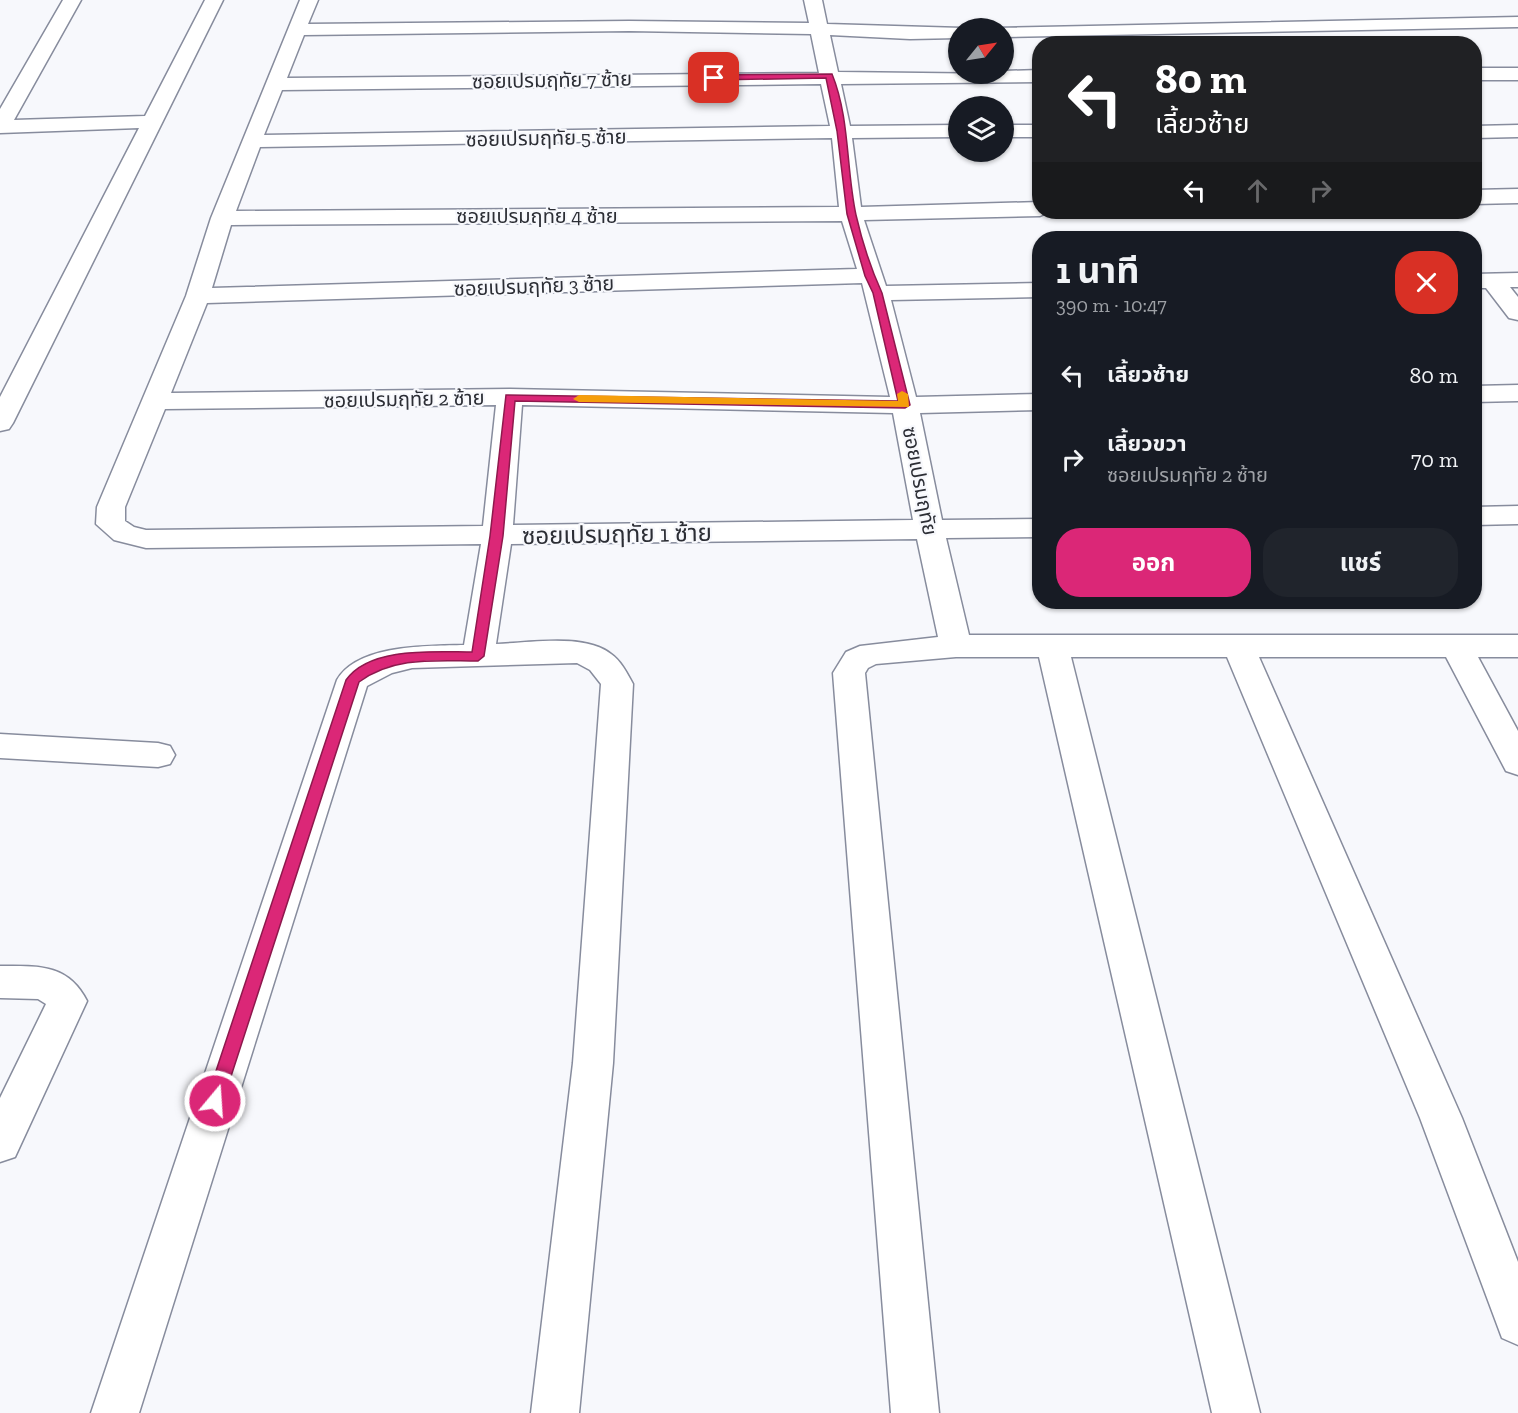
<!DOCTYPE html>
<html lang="th">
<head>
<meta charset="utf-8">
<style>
	:root { --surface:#171b24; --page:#20242c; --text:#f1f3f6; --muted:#9ea1a6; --accent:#db2777 }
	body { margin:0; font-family:"Zilla Slab","Noto Sans Thai",serif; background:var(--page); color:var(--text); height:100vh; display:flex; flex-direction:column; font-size:22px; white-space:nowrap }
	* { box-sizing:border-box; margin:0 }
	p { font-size:20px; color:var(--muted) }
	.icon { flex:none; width:33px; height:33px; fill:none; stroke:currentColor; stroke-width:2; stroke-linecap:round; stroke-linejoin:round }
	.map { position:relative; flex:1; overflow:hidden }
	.side { position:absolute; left:1032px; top:231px; width:450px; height:378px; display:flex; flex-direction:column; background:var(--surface); border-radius:24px; box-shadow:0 2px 4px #0004 }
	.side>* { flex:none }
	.guide { position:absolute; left:1032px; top:36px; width:450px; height:183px; border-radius:24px; box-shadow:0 2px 4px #0004; background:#202124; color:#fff; overflow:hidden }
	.needle { width:39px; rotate:60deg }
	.buttons { position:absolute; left:948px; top:18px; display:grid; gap:12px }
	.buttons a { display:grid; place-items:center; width:66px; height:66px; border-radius:50%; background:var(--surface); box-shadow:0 2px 4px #0004; font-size:30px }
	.pin { position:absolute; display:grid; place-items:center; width:51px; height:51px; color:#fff; margin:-26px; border-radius:12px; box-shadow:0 3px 9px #0006 }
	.me { position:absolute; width:66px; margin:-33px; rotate:18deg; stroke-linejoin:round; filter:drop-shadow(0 0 4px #0008) }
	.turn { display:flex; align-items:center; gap:21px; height:126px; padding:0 24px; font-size:27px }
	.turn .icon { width:78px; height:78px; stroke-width:2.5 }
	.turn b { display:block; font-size:42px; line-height:51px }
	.lanes { display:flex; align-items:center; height:57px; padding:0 24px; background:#0003; justify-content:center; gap:30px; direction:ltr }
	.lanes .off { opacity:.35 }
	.round { display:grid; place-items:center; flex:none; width:63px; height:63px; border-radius:24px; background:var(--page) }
	.overview { display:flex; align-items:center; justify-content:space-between; height:102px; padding:0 24px }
	h1 { font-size:36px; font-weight:700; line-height:45px }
	.button { display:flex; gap:12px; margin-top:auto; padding:12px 24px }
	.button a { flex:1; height:69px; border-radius:24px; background:var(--accent); color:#fff; font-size:24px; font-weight:700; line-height:69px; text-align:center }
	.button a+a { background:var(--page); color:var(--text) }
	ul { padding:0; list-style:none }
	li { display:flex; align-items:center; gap:18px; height:84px; padding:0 24px }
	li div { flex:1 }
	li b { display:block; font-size:22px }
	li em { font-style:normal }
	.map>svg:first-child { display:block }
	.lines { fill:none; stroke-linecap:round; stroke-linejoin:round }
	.minor-casing { stroke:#878c9d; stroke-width:3 }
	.minor { fill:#fff; fill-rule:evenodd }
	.route { fill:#db2777; stroke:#8e194d; stroke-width:1.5 }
	.slow { fill:#f59e0b }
	.labels { text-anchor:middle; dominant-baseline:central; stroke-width:4.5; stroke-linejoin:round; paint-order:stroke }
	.far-street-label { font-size:20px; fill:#2c2e35; stroke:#f7f8fc }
	.street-label { font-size:24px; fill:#2c2e35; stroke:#f7f8fc }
</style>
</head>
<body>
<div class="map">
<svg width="1518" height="1413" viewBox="0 0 1518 1413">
	<rect width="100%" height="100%" fill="#f7f8fc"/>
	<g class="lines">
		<g class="minor-casing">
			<path id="minor" d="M63,0H81L14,120L145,116L205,0H223L13,423L9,429L0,431V397L139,128L0,133V109Z
				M300,0H318L308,24L629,21L809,23L804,0H822L827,24L962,28H958V38L910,39L830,35L838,72L1004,74V71L1040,70V82L841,84L850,126L958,125V137L852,138L861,207L1040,202V212H1049L1040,216L864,220L886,286L1040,283V297L891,300L916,397L1040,394V410L920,413L942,520L1040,519V537L946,538L969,635H1518V657H1478L1518,731V775L1506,771L1446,657H1259L1462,1118L1518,1262V1345L1502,1338L1420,1118L1227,657H1071L1260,1413H1212L1039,657H956L876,664L868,668L865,673L939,1413H891L833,673L846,652L860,646L938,637L917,539L511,544L496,644C528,643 585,633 611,654C621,661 627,673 633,684L613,1063L579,1413H531L573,1063L601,684L590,670L577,663L412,668L392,673L367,686L139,1413H91L337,680C358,644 428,646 464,645L481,544L146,548L114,540L96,524L97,507L186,296L211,218ZM629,31L811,34L819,73L287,78L304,35ZM821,84L830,126L264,135L282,90ZM832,138L839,207L236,211L260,147ZM842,221L857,269L212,288L231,225ZM862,283L890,397L510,389L171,393L207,303ZM496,405L483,526L146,530L134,527L125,521V507L165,409ZM522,405L893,413L913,520L513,525Z
				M1518,17V27L1004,37V28H997Z
				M1474,68H1518V80H1474Z
				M1004,125H1040V137H1004Z
				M1518,125V137L1474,138V126Z
				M1518,189V203L1474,204V190Z
				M1518,273V287H1510L1518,297V320L1509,318L1486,288H1474V274Z
				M1518,385V401L1474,402V386Z
				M1518,506V524L1474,525V507Z
				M0,734L158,743L170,746L175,755L170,764L158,767L0,758Z
				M0,966C37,966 68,963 87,1001L15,1157L0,1162V1098L46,1004L38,999L0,998Z"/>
		</g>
		<use href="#minor" class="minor"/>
	</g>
	<path class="route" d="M832,74C850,118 846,169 856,215C862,241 871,269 882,293L910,405L905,408L515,401L503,536L484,656L478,661C436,661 394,656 359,682L223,1101L221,1106L215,1108L209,1106L206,1101L346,680C370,646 436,652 472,652L490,536L506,395L898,401L873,293L865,276L847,214L837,131L826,78L714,80L710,78L714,75Z"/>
	<path class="slow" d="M902,391L908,394L909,407L579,402L573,399L579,395L898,401L897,394Z"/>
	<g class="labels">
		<g class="far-street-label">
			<text transform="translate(552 80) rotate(-1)">ซอยเปรมฤทัย 7 ซ้าย</text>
			<text transform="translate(546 138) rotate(-1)">ซอยเปรมฤทัย 5 ซ้าย</text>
			<text x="537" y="216">ซอยเปรมฤทัย 4 ซ้าย</text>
			<text transform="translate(534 286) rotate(-2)">ซอยเปรมฤทัย 3 ซ้าย</text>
			<text transform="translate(404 399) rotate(-1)">ซอยเปรมฤทัย 2 ซ้าย</text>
			<text transform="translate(920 481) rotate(79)">ซอยเปรมฤทัย</text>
		</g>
		<g class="street-label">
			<text transform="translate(617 534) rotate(-1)">ซอยเปรมฤทัย 1 ซ้าย</text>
		</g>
	</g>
</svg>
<div class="buttons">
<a><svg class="needle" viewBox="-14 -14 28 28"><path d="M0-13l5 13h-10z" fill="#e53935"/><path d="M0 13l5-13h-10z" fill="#9ea1a6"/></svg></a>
<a><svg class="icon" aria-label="layers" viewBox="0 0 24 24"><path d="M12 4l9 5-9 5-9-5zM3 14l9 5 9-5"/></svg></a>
</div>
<div class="pin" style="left:714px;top:78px;background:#d93025"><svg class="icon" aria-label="arrive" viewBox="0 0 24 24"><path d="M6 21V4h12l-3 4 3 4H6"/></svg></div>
<svg class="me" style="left:215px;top:1101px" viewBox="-20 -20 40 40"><circle r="17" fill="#db2777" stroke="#fff" stroke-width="3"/><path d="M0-11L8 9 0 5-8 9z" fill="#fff"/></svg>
<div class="guide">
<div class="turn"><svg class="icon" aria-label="left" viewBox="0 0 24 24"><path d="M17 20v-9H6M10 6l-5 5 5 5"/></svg><div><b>80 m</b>เลี้ยวซ้าย</div></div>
<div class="lanes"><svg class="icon" aria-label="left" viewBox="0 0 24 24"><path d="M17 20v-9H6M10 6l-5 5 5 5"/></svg><svg class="icon off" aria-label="ahead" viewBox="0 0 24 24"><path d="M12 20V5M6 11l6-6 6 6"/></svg><svg class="icon off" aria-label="right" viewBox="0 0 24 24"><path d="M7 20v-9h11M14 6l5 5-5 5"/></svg></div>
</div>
<section class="side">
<div class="overview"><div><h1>1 นาที</h1><p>390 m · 10:47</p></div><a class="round" style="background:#d93025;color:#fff"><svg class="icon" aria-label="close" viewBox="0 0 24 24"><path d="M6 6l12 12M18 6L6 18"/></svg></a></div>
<ul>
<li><svg class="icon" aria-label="left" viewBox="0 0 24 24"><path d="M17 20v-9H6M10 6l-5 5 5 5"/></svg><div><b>เลี้ยวซ้าย</b></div><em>80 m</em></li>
<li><svg class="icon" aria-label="right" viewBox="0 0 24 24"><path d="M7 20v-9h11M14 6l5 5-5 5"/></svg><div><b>เลี้ยวขวา</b><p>ซอยเปรมฤทัย 2 ซ้าย</p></div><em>70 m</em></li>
</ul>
<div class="button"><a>ออก</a><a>แชร์</a></div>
</section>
</div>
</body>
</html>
